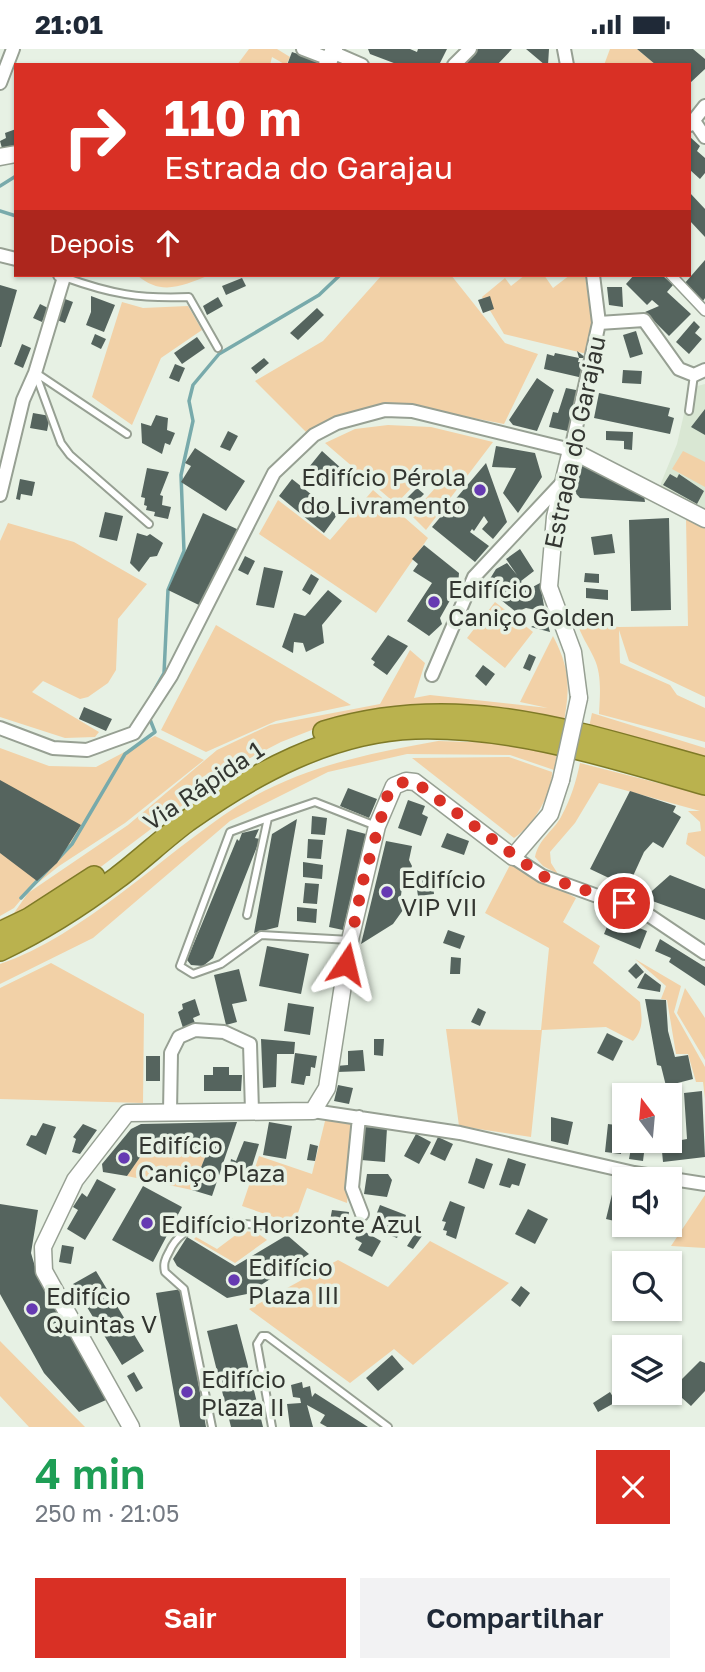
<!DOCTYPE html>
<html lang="pt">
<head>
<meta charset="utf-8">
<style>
	:root { --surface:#fff; --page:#f2f2f3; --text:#1f2937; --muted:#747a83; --accent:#d93025 }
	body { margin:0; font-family:"Golos Text",sans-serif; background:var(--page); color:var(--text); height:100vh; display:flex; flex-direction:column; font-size:26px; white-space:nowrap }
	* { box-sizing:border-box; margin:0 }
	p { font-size:23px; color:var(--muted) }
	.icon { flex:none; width:38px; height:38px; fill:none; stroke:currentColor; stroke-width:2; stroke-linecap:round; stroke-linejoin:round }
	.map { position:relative; height:1378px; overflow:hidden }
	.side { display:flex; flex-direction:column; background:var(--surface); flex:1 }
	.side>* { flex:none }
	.hud { position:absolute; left:14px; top:14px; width:677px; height:214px; border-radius:0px; box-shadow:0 2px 5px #0004; background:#d93025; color:#fff; overflow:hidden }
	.needle { width:46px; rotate:344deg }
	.tools { position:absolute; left:612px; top:1034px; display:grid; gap:14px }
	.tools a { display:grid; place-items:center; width:70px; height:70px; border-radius:0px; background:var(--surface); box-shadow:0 2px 5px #0004; font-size:35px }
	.pin { position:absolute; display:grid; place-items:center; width:60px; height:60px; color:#fff; margin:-30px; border:4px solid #fff; border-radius:50%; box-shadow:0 2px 7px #0007 }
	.me { position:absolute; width:77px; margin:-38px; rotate:10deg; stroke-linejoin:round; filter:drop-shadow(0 0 5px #0008) }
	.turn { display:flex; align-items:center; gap:24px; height:147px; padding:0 35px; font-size:32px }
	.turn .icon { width:91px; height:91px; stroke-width:2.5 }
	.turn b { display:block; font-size:49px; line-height:60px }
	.then { display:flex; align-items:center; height:66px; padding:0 35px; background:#0003; gap:14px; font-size:26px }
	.round { display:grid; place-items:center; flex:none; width:74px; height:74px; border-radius:0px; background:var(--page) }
	.head { display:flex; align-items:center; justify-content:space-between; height:119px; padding:0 35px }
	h1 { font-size:42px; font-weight:600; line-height:52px; color:#1e9e55 }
	.cta { display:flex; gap:14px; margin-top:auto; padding:14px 35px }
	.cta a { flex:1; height:80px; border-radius:0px; background:var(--accent); color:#fff; font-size:28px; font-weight:600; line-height:80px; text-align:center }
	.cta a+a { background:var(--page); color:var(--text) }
	.status { display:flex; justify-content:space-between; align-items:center; height:49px; padding:0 35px; background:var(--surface); direction:ltr }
	.status svg { height:19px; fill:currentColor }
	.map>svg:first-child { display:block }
	.built { fill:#d9e7d3 }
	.green { fill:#f2d1a7 }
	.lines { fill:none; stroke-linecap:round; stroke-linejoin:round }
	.stream { stroke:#78aaab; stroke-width:3.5 }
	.building { fill:#55645e }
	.service-casing { stroke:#97a093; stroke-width:10 }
	.pedestrian-casing { stroke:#97a093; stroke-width:12 }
	.minor-casing { stroke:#97a093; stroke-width:16 }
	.tertiary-casing { stroke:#97a093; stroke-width:19 }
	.trunk-casing { stroke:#7f7a27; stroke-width:24 }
	.service { stroke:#fff; stroke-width:6 }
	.pedestrian { stroke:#fff; stroke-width:9 }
	.minor { stroke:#fff; stroke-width:12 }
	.tertiary { stroke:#fff; stroke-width:16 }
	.trunk { stroke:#bab24e; stroke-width:21 }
	.tertiary-bridge-casing { stroke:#97a093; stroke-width:19; stroke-linecap:butt }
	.tertiary-bridge { stroke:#fff; stroke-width:16 }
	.route { stroke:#d93025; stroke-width:12; stroke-dasharray:0 21.6 }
	.poi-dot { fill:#663ab2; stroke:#e7f1e4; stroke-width:2.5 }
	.labels { text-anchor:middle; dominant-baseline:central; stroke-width:7; stroke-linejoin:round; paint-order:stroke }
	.street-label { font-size:24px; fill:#333631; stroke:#e7f1e4 }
	.poi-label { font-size:24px; fill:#333631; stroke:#e7f1e4; text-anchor:start }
</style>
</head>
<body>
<div class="status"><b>21:01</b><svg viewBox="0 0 49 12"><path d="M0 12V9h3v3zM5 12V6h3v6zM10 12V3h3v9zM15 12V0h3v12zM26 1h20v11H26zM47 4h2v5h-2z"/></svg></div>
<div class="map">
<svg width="705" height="1378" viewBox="0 0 705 1378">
	<rect width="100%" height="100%" fill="#e7f1e4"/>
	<path class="built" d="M705,335V462L661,438V434L677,395L690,339Z"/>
	<path class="green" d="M249,0H277L290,8L286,16L272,8L270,16H237Z
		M610,0H637L656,16H604Z
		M137,226H210C183,236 162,248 137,226Z
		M382,226H451L505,294L538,305L504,375L401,355L375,357L309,386L255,332L323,292Z
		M525,226H544L553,239L570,226H585L592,274L587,305L504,285L482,248L505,229L511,237Z
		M122,253L143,259L188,257L202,281L161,309L132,376L92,348Z
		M388,376L431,378L493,393L426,481L411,466L437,437L422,428L396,455L325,394L355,380Z
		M683,402L705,413V438L672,420Z
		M373,441L428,489L376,564L259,485L278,451L330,491Z
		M686,469L705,479V648L629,612L619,581L620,614L670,636L677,646L705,659V693L599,665C600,647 602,625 594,609C588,596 581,587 577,573L619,578L688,577Z
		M8,474L74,493L147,535L118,570L116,621L108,634L88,648L80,650L43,632L32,643L99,683L95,688L65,689L0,668V492Z
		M495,553L533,583L505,619L467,589Z
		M216,576L336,647L351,656L276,672L206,703L161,681Z
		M553,587C570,620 570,637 564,673L467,656L404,660L322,677L281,693L233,718L98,820L0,876V870L14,864L28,844L128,776L217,701L270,676L380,655L410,601L425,614L414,649L430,646L548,659L520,653Z
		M592,664L705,699V710L589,678Z
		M155,687L204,711L125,774L59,817L29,841L14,859L0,867V699L49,717L96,718Z
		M438,692L501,694L557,706L554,721L510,706L407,705L328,723L230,772L93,889L0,935V915C83,887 162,806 236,758C299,718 366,705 438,692Z
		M509,708L552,723C552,745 533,777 514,789L412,709Z
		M580,714L705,746V808L686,795L688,784L701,782L700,773L688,762H700L599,734L575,774L550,803L551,814L558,825L543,817L535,808C539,789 554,782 562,766C571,749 576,733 580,714Z
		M511,814L576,849L563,873L600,897L593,914L640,953C642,969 644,980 633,992L606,978L542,981L531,1088L459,1077L446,980L541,981L549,899L485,864Z
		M635,910L681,937L674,963L705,1018V1050L703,1033H696L688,1005H676L667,951L661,950L666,937Z
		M51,914L144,965L143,1054L0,1050V939Z
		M685,939L705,969V1011L677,964Z
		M326,1068L353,1076L347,1154L307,1139L294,1175L242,1157L259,1107L312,1125Z
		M145,1101H208L192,1141L127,1127Z
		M705,1146V1199L671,1197Z
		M241,1182L256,1183L267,1191L235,1214L194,1190L196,1188L217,1200Z
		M430,1192L509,1234L413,1316L394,1300L350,1334L249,1260L338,1211L388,1238Z
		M0,1292L85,1378H29L0,1347Z"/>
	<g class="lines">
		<path class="stream" d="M0,137L16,127
			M0,162L16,167
			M152,645L164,624L168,541L184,502L181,426L193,372L189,352L193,336L219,305L319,246L340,226
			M21,849L72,795L125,705L155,683L149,668"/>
	</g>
	<path class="building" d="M368,0H410L417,3L418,0H447L439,16H399L370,5Z
		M476,0H512L497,16H460Z
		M526,0H549L548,16H545Z
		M637,0H693L705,10V20L690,34V16H656Z
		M292,3L307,8L323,16H287Z
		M16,80V100L3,103L0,92L6,89L5,84Z
		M690,88L700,97L697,102L705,109V124L700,130L690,121Z
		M690,144L705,160V188L690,172Z
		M705,211V249L703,252L684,235Z
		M634,226H662L673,236L667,243L691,265L669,287L645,263L659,257L652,251L647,256L626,235Z
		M242,229L246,237L226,246L222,237Z
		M0,236L17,241L1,298H0Z
		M607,238H622L623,258L609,256Z
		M91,247L115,256L104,283L86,276L91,263Z
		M490,247L494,260L483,264L478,251Z
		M218,248L223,257L207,266L203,257Z
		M65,250L73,253L65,274L57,271Z
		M40,255L48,259L42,273L33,269Z
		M317,259L324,266L298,291L290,284Z
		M694,272L700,278L695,284L702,290L689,305L676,293Z
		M636,282L643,305L630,309L623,286Z
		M95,285L106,290L101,300L91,295Z
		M197,288L205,299L182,315L174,304Z
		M22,295L31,299L23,319L14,315Z
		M577,302L586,309H579L578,313L587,314L583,329L544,320L547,305L554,307L555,304L579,309Z
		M264,309L269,314L256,325L251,319Z
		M175,315L185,319L179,333L169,329Z
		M623,321L642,322L641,335L622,334Z
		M537,329L554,341L537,382L513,376L509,371Z
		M566,339L581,342L572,383L549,378L553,363L558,364Z
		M599,344L670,359L668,367L674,369L670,385L594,369Z
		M705,360V386L691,378Z
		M33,364L50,367L47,382L30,379Z
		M156,366L168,369L167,381L175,384L170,396L165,394L162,405L142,394L141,374L151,377Z
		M228,382L238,387L230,402L220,398Z
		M606,382L633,383L632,401L624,400V392L606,391Z
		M496,397L535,404L542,428L518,464L503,444L516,419L492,418Z
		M195,399L245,432L226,462L181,433L191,417L185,414Z
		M322,402L342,420L326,439L305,423Z
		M486,414L507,473L493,490L482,480L488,473L484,467L474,482L472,480L470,483L489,497L475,513L432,478Z
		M583,416L644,446L645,453L580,449L571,439L578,420Z
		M147,419L169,423L160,446L163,447L162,456L171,458L168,470L154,467L155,463L146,461L147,457L144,456L145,449L141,448Z
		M670,425L677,429L679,425L704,442L697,455L663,436Z
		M20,430L35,433L32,447L21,445L20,451L16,450Z
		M292,430L337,466L324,484L279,447Z
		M417,439L424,445L409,460L403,453Z
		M105,463L123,467L117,492L99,488Z
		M203,464L241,482L203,558L168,541Z
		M669,469L671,561L631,562L629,471Z
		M137,484L147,487L150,485L163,494L157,507L150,508L139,523L130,514Z
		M612,485L615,504L594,506L591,488Z
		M424,496L459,524L458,537L440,569L442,575L429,587L407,572L432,534L413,522L418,515L412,510Z
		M520,500L534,522L521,532L527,541L540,534L544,557L541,562L526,559L516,563L485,538L496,520L507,514L517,526L506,510Z
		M245,507L255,512L248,526L238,521Z
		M264,518L283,522L274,559L256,556Z
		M585,524L599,525V534L584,533Z
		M311,525L319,530L310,546L302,541Z
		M586,539L608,541V551L586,549Z
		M328,541L342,552L322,576L324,594L306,603L303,594L294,593L293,604L282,598L294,564L305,567Z
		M546,569L550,583L531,578Z
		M388,586L408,597L387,626L373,616L375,613L371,610Z
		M529,605L536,608L530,622L523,619Z
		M483,616L495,625L486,637L475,627Z
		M84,658L112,670L106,682L79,670Z
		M0,731L81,776L57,814L37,832L0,804Z
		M348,739L377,750L369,769L340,757Z
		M630,742L676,757L673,763L681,768L663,799L653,793L644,803L628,838L590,820Z
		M408,751L425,757L422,765L428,768L421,787L398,779Z
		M312,767L327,769L325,786L311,785Z
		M297,770L278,878L254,884L272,785Z
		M259,780L255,789L260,790L213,909L203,917L191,916L187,911L237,790L239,792L242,784Z
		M347,780L366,785L343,881L329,878Z
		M447,784L469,792L464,806L441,798Z
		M308,790L323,791L321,810L307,809Z
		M386,792L412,797L409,811L412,817L407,831H403L400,854L403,861L393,875L361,895Z
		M303,813L323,816L322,830L303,828Z
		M670,826L705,840V871L644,849Z
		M432,827L434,845L418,847L416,834L421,833L420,829Z
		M305,834L319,835L317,855L303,854Z
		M297,858L317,860L316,874L297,872Z
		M611,868L647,882L640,900L604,885Z
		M448,881L465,887L460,900L443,894Z
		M660,890L705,918V937L669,913L671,909L655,902Z
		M267,897L309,905L301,945L259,937Z
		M451,908L461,909L460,925H450Z
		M636,914L644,923L636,930L628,922Z
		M239,920L247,952L232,955L237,973L226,976L214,926Z
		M645,924L661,936L660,943L637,939Z
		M195,950L200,966L193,969L195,974L183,979L178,963L183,960L182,955Z
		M645,950L666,951L668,982L675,1008L688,1006L693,1030L666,1037L661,1017L657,1016Z
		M288,954L314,958L310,986L284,982Z
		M478,959L486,963L480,977L471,973Z
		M607,984L623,992L613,1012L597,1004Z
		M261,990L295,993L294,1005H277L276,1038L263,1039Z
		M374,990H384L383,1007L374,1006Z
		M363,1001L365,1022L337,1023L336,1017L348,1016V1002Z
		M295,1004L317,1007L315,1019L311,1018L310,1027H306L304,1036L291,1034Z
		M146,1007H160V1032H146Z
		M213,1018H229V1026H242L241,1042H204V1026H213Z
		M338,1036L353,1039L349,1055L334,1052Z
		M702,1042L705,1108L663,1113L661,1092H670V1087L674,1086L676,1092L687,1090L684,1044Z
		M551,1068L573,1073L568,1096L551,1092Z
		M237,1073L212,1147L192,1141L208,1101H145L127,1127L103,1123L102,1115L131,1080L141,1075Z
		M269,1073L292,1077L286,1110L263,1106Z
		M43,1074L56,1078L46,1106L26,1096L31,1086L36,1087Z
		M83,1075L97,1081L80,1105L72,1103L76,1090L73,1088Z
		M608,1075L624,1077L621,1105L605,1103Z
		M363,1078L387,1079L385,1113L361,1111Z
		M416,1085L431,1093L419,1115L404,1107Z
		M438,1088L453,1095L445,1112L430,1105Z
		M244,1092L259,1095L249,1127L229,1122L231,1110L236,1112Z
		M632,1094L645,1096L643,1112L629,1110Z
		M310,1095L318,1097L315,1112L307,1111Z
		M476,1109L493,1115L484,1140L468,1134Z
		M508,1109L526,1115L519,1137L512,1135L510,1139L499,1136Z
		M367,1125H388L392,1131L387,1148L364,1145Z
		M97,1130L116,1140L85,1191L67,1180L78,1161L73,1158L82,1144L87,1148Z
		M615,1133L625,1135L623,1174L606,1170Z
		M143,1137L182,1158L153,1213L112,1191Z
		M450,1152L465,1158L456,1190L446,1186L447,1182L443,1181L446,1173L442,1172Z
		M0,1155L38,1161L31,1204L36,1221L106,1351L79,1363L44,1324L0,1245Z
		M380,1156L406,1166L397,1189L371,1179Z
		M528,1160L548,1170L535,1195L515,1185Z
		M332,1161L349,1163L345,1185L328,1182Z
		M360,1180L381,1192L372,1208L358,1201L362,1194L355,1190Z
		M418,1180L424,1184L413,1200L407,1197Z
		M287,1186L309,1205L247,1245L227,1249L177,1217L173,1210L187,1188L235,1217Z
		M62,1196L74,1198L71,1215L59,1213Z
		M96,1222L144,1302L122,1316L73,1235Z
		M521,1237L530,1244L520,1258L511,1251Z
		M182,1240L206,1378H180L156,1244Z
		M237,1275L247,1313L263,1378H231L207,1282Z
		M392,1306L404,1320L378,1342L366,1329Z
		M700,1312L705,1314V1342L691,1357L672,1340Z
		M134,1323L143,1339L136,1343L127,1327Z
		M302,1333L303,1339L310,1337L312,1348L315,1344L368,1378H327L320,1374L325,1366L307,1356L313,1378H290L287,1355L301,1354L300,1349L293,1348L291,1336Z
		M610,1343L616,1353L598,1363L593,1354Z"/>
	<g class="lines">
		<g class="service-casing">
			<path id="service" d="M64,228C111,245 139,250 189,248L218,299
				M36,324L127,385
				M36,326L61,394L70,406L149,475
				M689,362L694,326
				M268,769L230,783L180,917L193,925L221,915L261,886L350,891
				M247,866L268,769L315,753L376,777
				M212,1378L184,1240L165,1223C163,1215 165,1210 169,1203C186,1165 232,1174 267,1177
				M272,1378L257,1295L262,1287H267L388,1378"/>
		</g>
		<g class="pedestrian-casing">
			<path id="pedestrian" d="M671,226L705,262"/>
		</g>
		<g class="minor-casing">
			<path id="minor" d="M303,0L329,10
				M564,0L567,16
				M332,3L362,16
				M454,16L470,0
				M0,34L13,0
				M694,72L705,88
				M690,76L705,57
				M0,206L16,210
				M599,274L644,271L679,320L694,326L705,321
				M0,446L23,351L35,324L64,228L60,226
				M432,626L474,528L560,436
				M0,679L53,699L87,701L134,684L171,627L274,424L314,386L337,374L385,361L412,362L571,401L599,274L593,226
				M513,808L542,827L647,865L705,904
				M313,1062L460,1084L634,1124L705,1135
				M170,1063L171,1004L179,988L195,981L224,983L250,995L252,1062
				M359,1068L352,1139L362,1165"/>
		</g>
		<g class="tertiary-casing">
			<path id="tertiary" d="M327,16L334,0
				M0,108L16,105
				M579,649L573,603L549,538L555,468L571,401L705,470
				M131,1378L44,1222L43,1198L75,1131L127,1064L313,1062L327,1039L350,891L377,777L394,737L406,732L415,733L513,808L550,765L561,731"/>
		</g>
		<g class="trunk-casing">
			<path id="trunk" d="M324,683C460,642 574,683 705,719
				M0,884L29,870L94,828
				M0,901C42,881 80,857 117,829C141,811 163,790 187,772C253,725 331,682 415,679C514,676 611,708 705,735"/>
		</g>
		<use href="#service" class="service"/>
		<use href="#pedestrian" class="pedestrian"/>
		<use href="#minor" class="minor"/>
		<use href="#tertiary" class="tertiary"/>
		<use href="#trunk" class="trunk"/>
		<g class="tertiary-bridge-casing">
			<path id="tertiary-bridge" d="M561,731L579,649"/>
		</g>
		<use href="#tertiary-bridge" class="tertiary-bridge"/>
	</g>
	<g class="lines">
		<path class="route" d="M346,915L363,832L388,745C396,734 402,732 415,733L542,827L624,854"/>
	</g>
	<g class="poi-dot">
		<circle cx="480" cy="441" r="7"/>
		<circle cx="434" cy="553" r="7"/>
		<circle cx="387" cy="843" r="7"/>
		<circle cx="124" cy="1109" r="7"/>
		<circle cx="147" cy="1174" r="7"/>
		<circle cx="234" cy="1231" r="7"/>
		<circle cx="32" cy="1260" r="7"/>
		<circle cx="187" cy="1343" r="7"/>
	</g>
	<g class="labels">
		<g class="street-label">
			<text transform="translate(574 393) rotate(-78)">Estrada do Garajau</text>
			<text transform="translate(203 736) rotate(-34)">Via Rápida 1</text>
		</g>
		<g class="poi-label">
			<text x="466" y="427" text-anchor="end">Edifício Pérola<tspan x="466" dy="28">do Livramento</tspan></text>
			<text x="448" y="539">Edifício<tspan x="448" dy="28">Caniço Golden</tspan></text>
			<text x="401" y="829">Edifício<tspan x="401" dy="28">VIP VII</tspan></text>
			<text x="138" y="1095">Edifício<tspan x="138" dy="28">Caniço Plaza</tspan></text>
			<text x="161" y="1174">Edifício Horizonte Azul</text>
			<text x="248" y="1217">Edifício<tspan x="248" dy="28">Plaza III</tspan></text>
			<text x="46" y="1246">Edifício<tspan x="46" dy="28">Quintas V</tspan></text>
			<text x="201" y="1329">Edifício<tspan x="201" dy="28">Plaza II</tspan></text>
		</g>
	</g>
</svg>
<div class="tools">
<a><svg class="needle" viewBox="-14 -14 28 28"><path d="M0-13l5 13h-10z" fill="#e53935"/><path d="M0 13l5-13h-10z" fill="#747a83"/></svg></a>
<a><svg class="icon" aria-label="sound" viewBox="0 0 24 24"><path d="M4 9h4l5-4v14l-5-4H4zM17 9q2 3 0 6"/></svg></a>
<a><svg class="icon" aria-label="search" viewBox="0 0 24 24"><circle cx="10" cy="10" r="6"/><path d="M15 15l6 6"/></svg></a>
<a><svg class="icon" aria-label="layers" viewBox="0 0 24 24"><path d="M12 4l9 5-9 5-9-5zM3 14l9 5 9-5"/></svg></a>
</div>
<div class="pin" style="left:624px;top:854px;background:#d93025"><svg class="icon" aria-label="arrive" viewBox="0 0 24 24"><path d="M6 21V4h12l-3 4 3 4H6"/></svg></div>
<svg class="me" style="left:346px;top:915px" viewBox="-20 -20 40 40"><path d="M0-17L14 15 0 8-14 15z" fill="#d93025" stroke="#fff" stroke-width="4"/></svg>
<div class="hud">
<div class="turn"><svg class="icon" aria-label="right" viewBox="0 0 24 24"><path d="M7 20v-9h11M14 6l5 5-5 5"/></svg><div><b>110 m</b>Estrada do Garajau</div></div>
<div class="then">Depois<svg class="icon" aria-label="ahead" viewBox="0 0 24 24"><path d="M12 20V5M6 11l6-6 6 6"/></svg></div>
</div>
</div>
<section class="side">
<div class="head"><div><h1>4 min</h1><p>250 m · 21:05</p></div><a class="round" style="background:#d93025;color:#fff"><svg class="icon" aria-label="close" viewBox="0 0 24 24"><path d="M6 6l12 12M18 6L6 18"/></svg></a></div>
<div class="cta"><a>Sair</a><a>Compartilhar</a></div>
</section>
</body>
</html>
